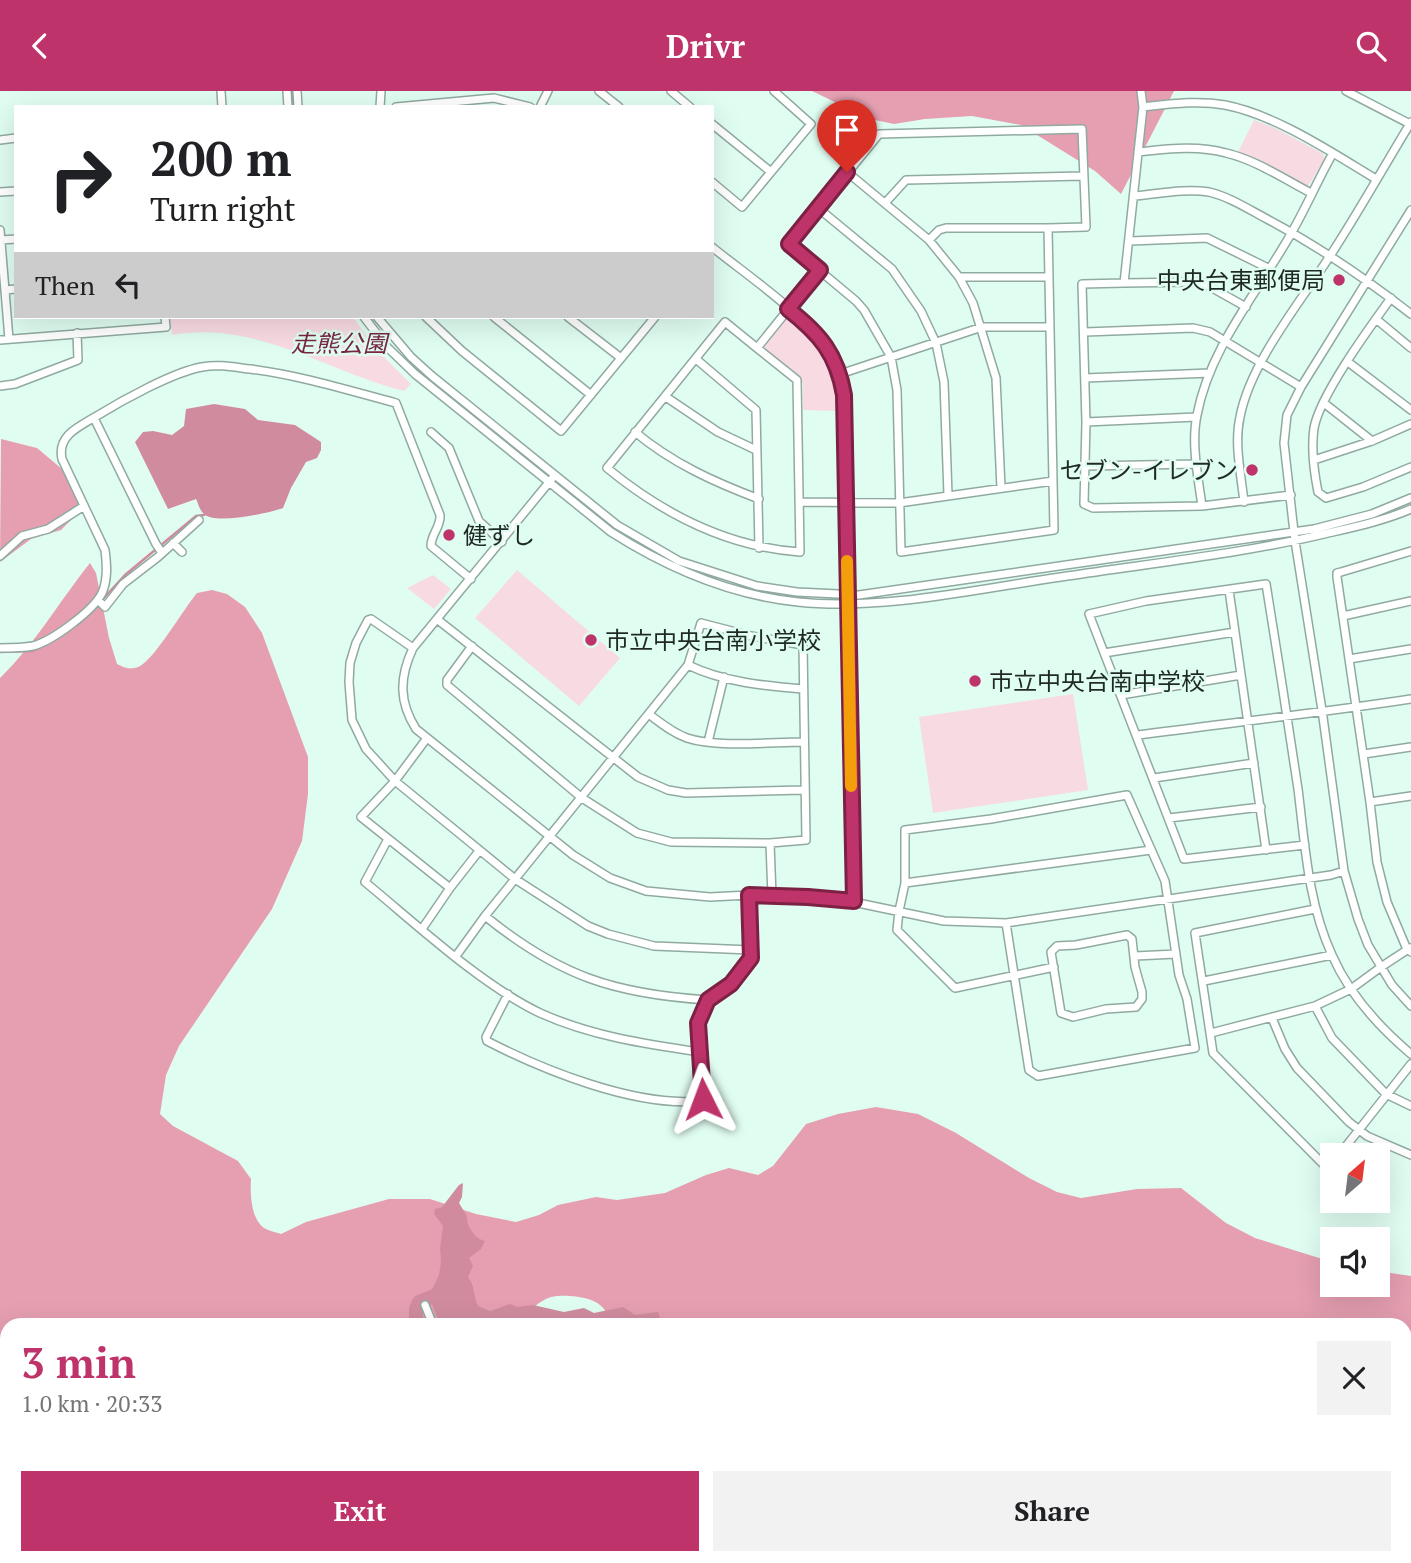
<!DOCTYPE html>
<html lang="en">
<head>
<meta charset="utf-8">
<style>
	:root { --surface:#fff; --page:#f2f2f2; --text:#202124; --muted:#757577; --accent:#be3369 }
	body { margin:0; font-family:"PT Serif","Noto Sans JP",serif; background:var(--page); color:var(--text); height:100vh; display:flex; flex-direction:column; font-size:26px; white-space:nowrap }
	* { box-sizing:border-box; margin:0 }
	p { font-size:23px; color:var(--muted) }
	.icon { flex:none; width:38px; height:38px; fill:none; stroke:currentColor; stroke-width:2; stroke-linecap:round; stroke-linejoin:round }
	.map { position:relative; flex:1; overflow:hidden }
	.side { position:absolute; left:0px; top:1227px; width:1412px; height:247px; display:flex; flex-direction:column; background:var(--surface); border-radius:21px 21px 0 0; box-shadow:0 7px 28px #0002 }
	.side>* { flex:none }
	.hud { position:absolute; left:14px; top:14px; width:700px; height:214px; border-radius:0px; box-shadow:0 7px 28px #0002; background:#fff; color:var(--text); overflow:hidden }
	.needle { width:46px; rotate:28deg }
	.controls { position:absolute; left:1320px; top:1052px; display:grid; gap:14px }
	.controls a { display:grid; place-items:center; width:70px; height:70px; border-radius:0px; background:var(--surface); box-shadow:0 7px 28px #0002; font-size:35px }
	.pin { position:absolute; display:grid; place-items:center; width:60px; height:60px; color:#fff; margin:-72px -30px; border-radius:50% 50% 50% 0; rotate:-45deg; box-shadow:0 0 7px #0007 }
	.pin .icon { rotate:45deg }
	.me { position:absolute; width:77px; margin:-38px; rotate:357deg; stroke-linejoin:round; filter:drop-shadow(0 0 5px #0008) }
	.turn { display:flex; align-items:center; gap:24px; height:147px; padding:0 21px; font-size:32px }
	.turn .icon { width:91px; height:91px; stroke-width:2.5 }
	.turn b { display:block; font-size:49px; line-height:60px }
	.then { display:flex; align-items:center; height:66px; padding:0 21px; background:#0003; gap:14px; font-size:26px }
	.round { display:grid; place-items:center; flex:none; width:74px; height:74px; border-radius:0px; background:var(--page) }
	.overview { display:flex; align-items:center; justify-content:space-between; height:119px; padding:0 21px }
	h1 { font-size:42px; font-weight:700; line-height:52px; color:var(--accent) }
	.cta { display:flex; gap:14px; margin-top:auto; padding:14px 21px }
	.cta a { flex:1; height:80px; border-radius:0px; background:var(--accent); color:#fff; font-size:28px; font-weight:700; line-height:80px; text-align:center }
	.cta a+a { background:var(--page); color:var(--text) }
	header { display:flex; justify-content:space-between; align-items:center; height:91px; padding:0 21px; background:var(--accent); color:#fff; font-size:32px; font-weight:700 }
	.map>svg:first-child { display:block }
	.green { fill:#f8dbe2 }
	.forest { fill:#e59fb1 }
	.water { fill:#d08c9e }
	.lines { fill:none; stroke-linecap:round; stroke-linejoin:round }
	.stream { stroke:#d08c9e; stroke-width:2.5 }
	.river { stroke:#d08c9e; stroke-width:14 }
	.minor-casing { stroke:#90aaa0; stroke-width:10 }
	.minor { stroke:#fff; stroke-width:7 }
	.route-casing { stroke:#7c2144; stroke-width:18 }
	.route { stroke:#be3369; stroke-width:12 }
	.slow { stroke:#f59e0b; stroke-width:12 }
	.poi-dot { fill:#be3369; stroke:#e0fdf1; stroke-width:2.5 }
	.labels { text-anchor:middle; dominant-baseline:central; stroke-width:5; stroke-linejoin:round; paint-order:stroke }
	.poi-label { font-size:24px; fill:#1f2925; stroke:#e0fdf1; text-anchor:start }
	.park-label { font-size:24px; font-style:italic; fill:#772643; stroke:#e0fdf1 }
</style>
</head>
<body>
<header><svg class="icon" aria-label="back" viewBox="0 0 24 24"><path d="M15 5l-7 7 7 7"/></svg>Drivr<svg class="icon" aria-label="search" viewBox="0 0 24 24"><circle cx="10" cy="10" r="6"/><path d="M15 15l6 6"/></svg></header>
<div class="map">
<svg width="1411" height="1472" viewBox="0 0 1411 1472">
	<rect width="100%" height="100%" fill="#e0fdf1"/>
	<path class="green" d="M1254,29L1273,36L1322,62L1325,67L1309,94L1306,95L1238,61Z
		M170,226H353L377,259L411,293L404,300C326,280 255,229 172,244Z
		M784,227H787C823,259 833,272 837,320L803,319V294L800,286L763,257V253Z
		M517,479L620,567L579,615L475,527Z
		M433,484L451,498L434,518L407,497Z
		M1073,603L1088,699L933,722L919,626Z"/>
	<path class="forest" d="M812,0H1174L1121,103L1095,80L1021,34L972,25L925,28L894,33L870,28Z
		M1,348L37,357L62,378L84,416L61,439L31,448L0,471Z
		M90,472L96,482L109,547L117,573C125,577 129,579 138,576C153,571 184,517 197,502L212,499L227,503L245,516L262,542L308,666V703L302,750L272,818L179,955L166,984L160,1023L173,1035L238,1070L251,1088C250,1103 251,1128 264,1137C269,1140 276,1141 281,1143L306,1131L389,1108H430L476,1123L516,1131L539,1124L558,1114L596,1106L617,1109L665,1102L706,1084L729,1077L758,1084L773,1075L806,1033L838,1023L876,1016L918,1023L956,1042L1029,1087L1057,1101L1081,1107L1137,1098L1181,1097L1226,1132L1255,1147L1332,1171V1194H1377V1180L1411,1185V1472H750L753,1466H1405V1234H610C608,1229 607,1222 604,1218C595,1205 565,1203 551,1206C537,1210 526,1224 516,1234H7V1466H230L233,1472H0V587C35,553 59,511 90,472Z
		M342,1467H471L470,1472H346Z"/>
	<path class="water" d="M214,313L245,318L258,329L295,334L321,351V359L317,367L306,371L291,397L283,417C270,422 214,434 204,423C200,420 198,412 196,408L168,418L135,351L143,341L153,340L172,344L184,335L186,318Z
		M463,1092L462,1106L459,1112L467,1125C466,1135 475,1148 485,1150L481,1158L469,1167L473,1175L468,1186C475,1194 473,1205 478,1215L490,1220L510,1213L517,1216L533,1214L564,1221L584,1217L594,1222L623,1216L635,1224L658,1221L660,1227L658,1233L440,1234L429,1205L439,1184L441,1171L440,1157L443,1135L434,1123L435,1118L442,1116L459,1094Z"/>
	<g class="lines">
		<path class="stream" d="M90,522L125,484L196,425L204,424
			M0,561L33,560L50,551"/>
		<path class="river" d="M416,1234V1218L419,1211L442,1202L446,1198
			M390,1466L391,1472"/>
		<g class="minor-casing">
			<path id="minor" d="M221,0L222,16
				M287,0L288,16
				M297,0L298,16
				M599,0L619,16
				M671,0L690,16
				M1141,0L1143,16L1124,192L1082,193L1086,331L1084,413L1093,417L1202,415L1291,404
				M1346,0L1410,33
				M380,16L381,0
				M396,16L494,7L530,16
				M540,16L548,0
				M1143,16C1170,13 1197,9 1225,14C1276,24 1331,61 1376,88
				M712,33L771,81L742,116L712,91
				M0,49L16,47
				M1138,61C1167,58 1197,54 1226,62C1256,69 1284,88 1311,102
				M771,81L811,33L774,0
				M847,81L929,149L959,186L973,212L996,287L1001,397
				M0,101L16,100
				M1134,105C1158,103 1185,97 1209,101C1230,106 1248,118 1267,128C1318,155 1365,187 1411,223
				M886,111L906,89L1083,85
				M818,117L892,178L921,220L936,252L944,291L948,404
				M1411,119L1301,296L1287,324L1284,352L1295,450L1322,619L1344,780L1358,828L1368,854L1392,894L1411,915
				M0,139L9,248
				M1,149L16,148
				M929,149L939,139L946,137H1048
				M1130,150L1207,147L1270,178
				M712,156C750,187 821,233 838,277C842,286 843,295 844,304L854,811
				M959,186H1048
				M1124,192L1193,191L1207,194L1246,216
				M5,199L16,198
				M1391,207C1370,236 1320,304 1314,337C1311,358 1314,381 1318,401L1326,407L1363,396L1411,376
				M364,226L387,256L415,283L611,441C669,478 730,504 798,511C884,520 982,497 1067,485C1153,472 1240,463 1324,443C1354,436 1383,430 1411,418
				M377,226L411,266L432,285L617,434L679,470L757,495L797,501L859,504L1314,438L1372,423L1411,407
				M426,226L462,260L561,340L655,226
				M494,226L591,304
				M568,226L621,267
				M1376,228L1411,257
				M1085,241L1193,237L1210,241L1301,296
				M0,249L166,236L165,226
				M757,257L797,289L800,461C727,456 663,423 607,377L725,231L757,257L820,179
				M696,268L756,319L759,457
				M1348,271L1411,319
				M840,283L982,236H1050
				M1085,287L1210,282
				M0,295L15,293L78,269L77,242
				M666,306L718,341L756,359
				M1324,312L1372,350
				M94,327L156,453L162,462
				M1086,331L1196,326
				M431,341L449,357L479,430L502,451
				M635,341C672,372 714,391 759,408
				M1314,369L1372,350L1411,333
				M1086,375L1197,373
				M555,384L413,557C399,587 399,611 416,638L573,764L610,787L646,800L710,806L749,804L839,808L944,830L1006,832L1331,784L1344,780
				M800,411L899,412L1053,390L1054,439L901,461L897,299L891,266L864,219L856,210L789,154L879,43L1082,38L1086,136L1048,137L1053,390
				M1244,411C1241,383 1234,353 1240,326C1250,273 1298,214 1328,168C1357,124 1383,77 1411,31
				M1202,415C1198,386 1191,352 1197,324C1209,260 1253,207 1285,153C1303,124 1316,92 1333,62
				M173,452L182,461
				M1411,460L1341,481L1337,482V486L1370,711L1377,771L1387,811L1406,856L1411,861
				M0,465L22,445L48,438L84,415
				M1229,499L1266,759
				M98,509L105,516L123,493L158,466L199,429
				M1343,525L1411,510
				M438,529L638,686L668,699L686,702L804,699
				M472,555L447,589V594L582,707L637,742L671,751L770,752
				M0,557C11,557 22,557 33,555C52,550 93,520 102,502C108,489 107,474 105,459L62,368C57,345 78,336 95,326C121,310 173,281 202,276C218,273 233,276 250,278C299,284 347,299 396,312L440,424C441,436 431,443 431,455L471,488
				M413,557L371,528L368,529L356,552L350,572L349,591L352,629L366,658L395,690L515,788L588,835L608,843L654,855L751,859L749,804
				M1104,562L1235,541
				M1349,568L1411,558
				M688,574C723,591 765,595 803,598
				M1121,604L1241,584
				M650,624C662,633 673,642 687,647C717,657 771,651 804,651
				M1138,644C1229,632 1320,622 1411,608
				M427,647L395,690L361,726L450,797
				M708,651L724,586
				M1364,663L1411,656
				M1154,687L1254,672
				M1370,711L1411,705
				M1169,727L1261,716
				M388,748L365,791C416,833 480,893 540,922C591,945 645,953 700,961
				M1305,754L1184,768L1089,523L1146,510L1266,493C1277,561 1288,630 1298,698C1305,754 1308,812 1332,864C1349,903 1379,936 1411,963
				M905,792L1151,759
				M1315,818L1195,842L1213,962L1322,1072L1328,1076L1332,1074
				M485,825C559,885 614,903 708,909
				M1006,832L1029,979L1038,985L1195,957L1187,908L1179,884L1165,790L1127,704L991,728L905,739V792L899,820L897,839L955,897L1054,876
				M422,838L450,797L479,760
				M1127,844L1132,848L1135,876L1142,901V908L1136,916L1106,918L1073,926L1061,922L1051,861L1057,855L1076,854Z
				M456,865L485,825L688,574L701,532L751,545L803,554L806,749L770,752L772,805
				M1135,865L1176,863
				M1204,890L1332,864
				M508,903L486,946L487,950C543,979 635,1016 699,1010L703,1008C701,983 694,943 703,921C713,896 751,889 751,859
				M1315,915L1332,947L1386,1003L1411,1015
				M1272,927L1285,958L1297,977L1349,1031L1367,1045L1411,1064
				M1211,942L1315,915L1351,898L1381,876L1410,857
				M1339,1064L1411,973
				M425,1214L433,1234
				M190,1466L193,1472
				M351,1472L352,1466"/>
		</g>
		<use href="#minor" class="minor"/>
	</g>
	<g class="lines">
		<g class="route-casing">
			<path id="route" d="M703,1008L698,932L708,909L731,893L751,867L749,804L808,806L854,810L844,304C837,263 820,243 788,218L820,179L789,153L847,81"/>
		</g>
		<use href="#route" class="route"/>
		<path class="slow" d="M847,470L851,695"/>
	</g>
	<g class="poi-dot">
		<circle cx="1339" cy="189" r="7"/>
		<circle cx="1252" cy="379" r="7"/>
		<circle cx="449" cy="444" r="7"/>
		<circle cx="591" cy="549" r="7"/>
		<circle cx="975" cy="590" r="7"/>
	</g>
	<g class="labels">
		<g class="poi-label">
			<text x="1325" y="189" text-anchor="end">中央台東郵便局</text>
			<text x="1238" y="379" text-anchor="end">セブン-イレブン</text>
			<text x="463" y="444">健ずし</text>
			<text x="605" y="549">市立中央台南小学校</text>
			<text x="989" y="590">市立中央台南中学校</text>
		</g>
		<g class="park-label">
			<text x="339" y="252">走熊公園</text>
		</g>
	</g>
</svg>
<div class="controls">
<a><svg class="needle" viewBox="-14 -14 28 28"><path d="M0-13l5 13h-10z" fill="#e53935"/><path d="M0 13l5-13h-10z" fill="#757577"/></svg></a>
<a><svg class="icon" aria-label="sound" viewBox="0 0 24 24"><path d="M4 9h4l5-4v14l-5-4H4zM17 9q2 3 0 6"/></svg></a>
</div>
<div class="pin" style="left:847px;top:81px;background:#d93025"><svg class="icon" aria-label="arrive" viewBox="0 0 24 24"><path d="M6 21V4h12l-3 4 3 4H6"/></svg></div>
<svg class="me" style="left:703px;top:1008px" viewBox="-20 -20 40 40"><path d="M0-17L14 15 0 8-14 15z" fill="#be3369" stroke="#fff" stroke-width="4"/></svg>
<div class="hud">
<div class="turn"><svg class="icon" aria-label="right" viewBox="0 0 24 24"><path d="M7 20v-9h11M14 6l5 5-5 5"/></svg><div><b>200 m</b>Turn right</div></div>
<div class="then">Then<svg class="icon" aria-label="left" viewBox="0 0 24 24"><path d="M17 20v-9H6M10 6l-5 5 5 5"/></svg></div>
</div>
<section class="side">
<div class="overview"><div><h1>3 min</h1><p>1.0 km · 20:33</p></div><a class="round"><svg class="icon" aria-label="close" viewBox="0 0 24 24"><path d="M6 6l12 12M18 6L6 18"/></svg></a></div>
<div class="cta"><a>Exit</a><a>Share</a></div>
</section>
</div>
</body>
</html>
